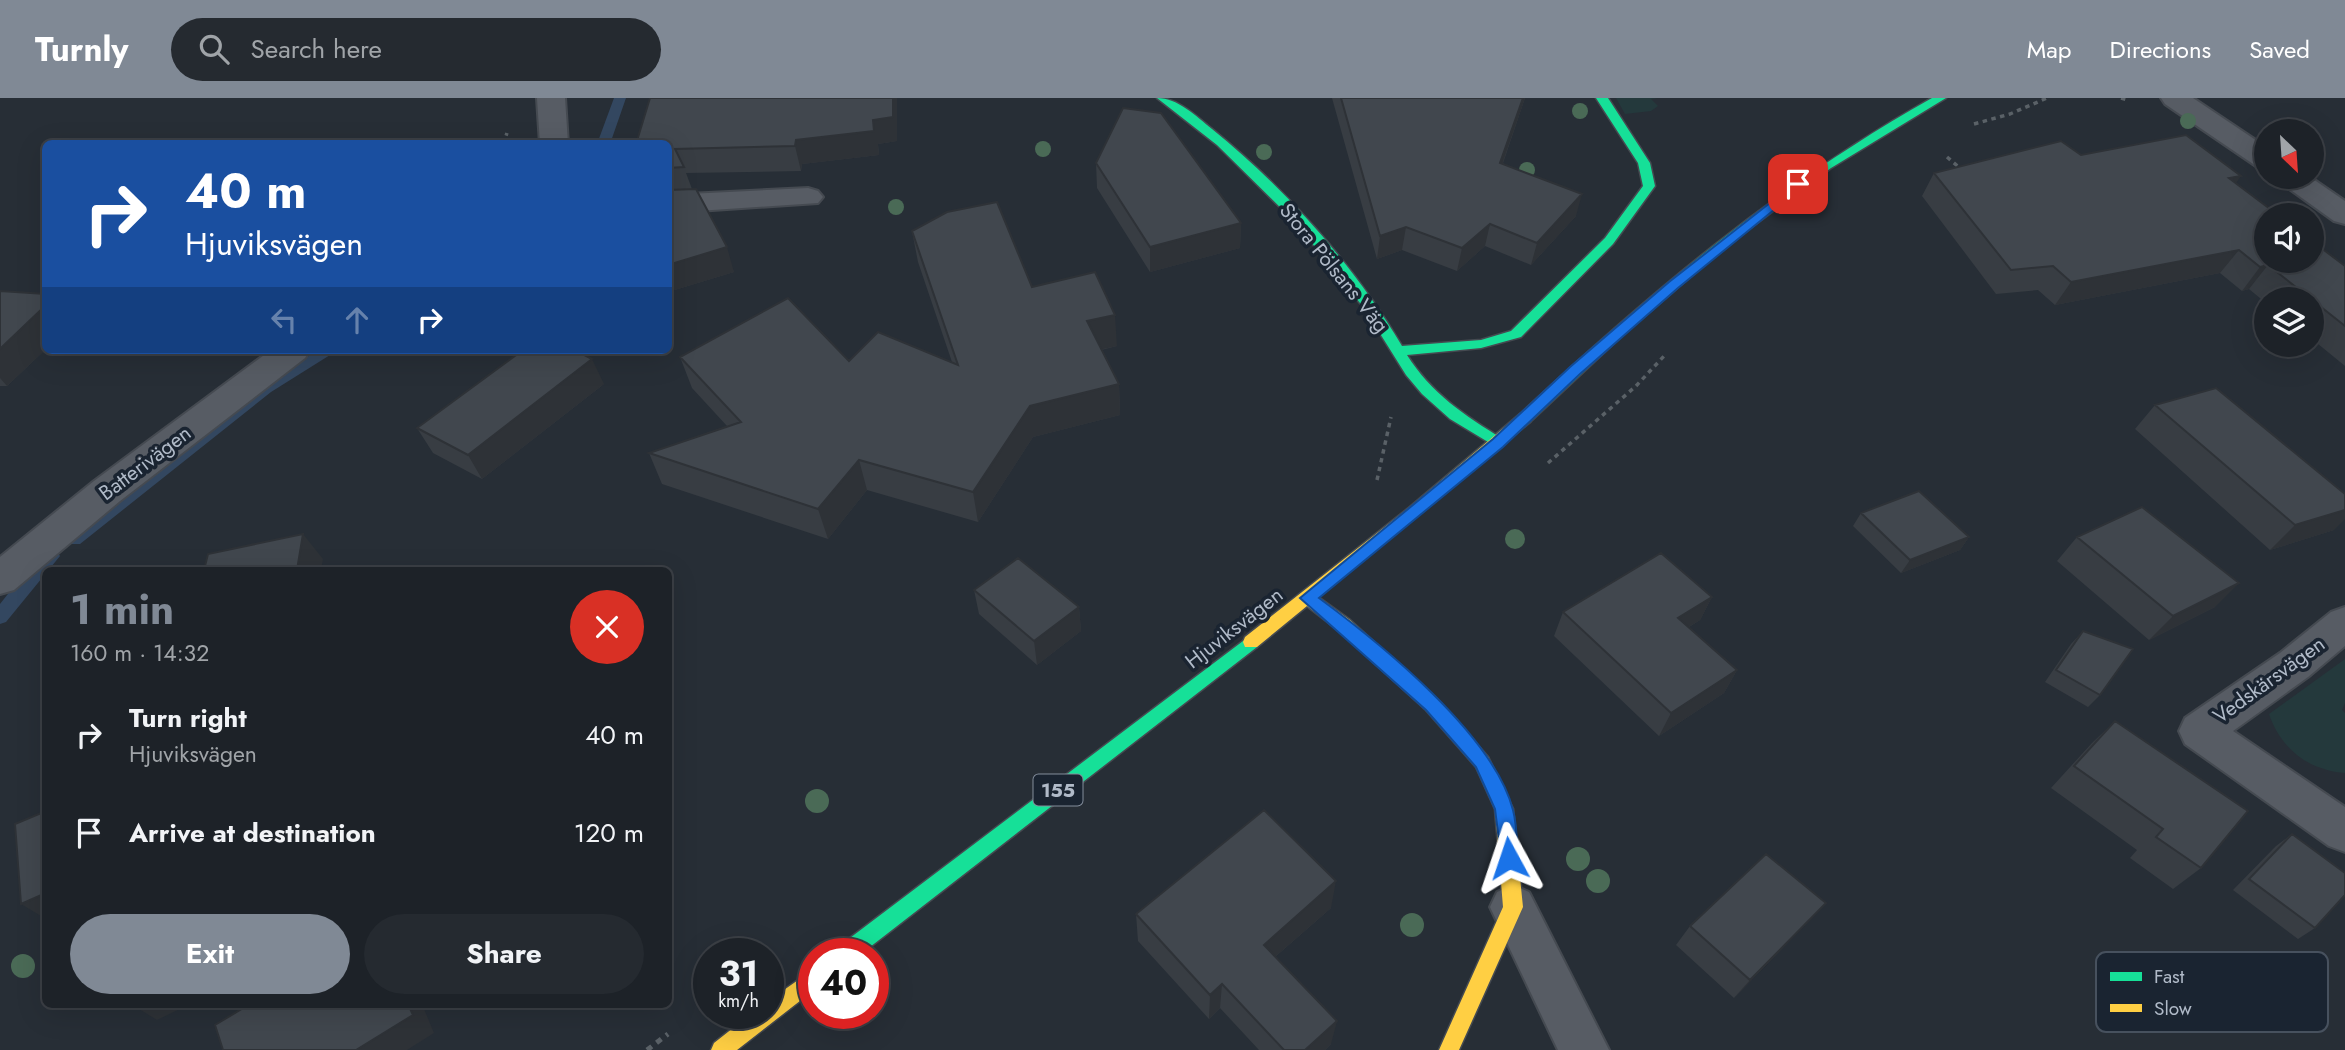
<!DOCTYPE html>
<html lang="en">
<head>
<meta charset="utf-8">
<style>
	:root { --surface:#1d2228; --page:#252a30; --text:#f1f3f6; --muted:#a0a4a8; --line:#3b3f45; --accent:#808995 }
	body { margin:0; font-family:Jost,sans-serif; background:var(--page); color:var(--text); height:100vh; display:flex; flex-direction:column; font-size:26px; white-space:nowrap }
	* { box-sizing:border-box; margin:0 }
	p { font-size:23px; color:var(--muted) }
	.icon { flex:none; width:38px; height:38px; fill:none; stroke:currentColor; stroke-width:2; stroke-linecap:round; stroke-linejoin:round }
	.map { position:relative; flex:1; overflow:hidden }
	.sheet { position:absolute; left:42px; top:469px; width:630px; height:441px; display:flex; flex-direction:column; background:var(--surface); border-radius:10px; box-shadow:0 7px 28px #0002,0 0 0 2px var(--line) }
	.sheet>* { flex:none }
	.top-card { position:absolute; left:42px; top:42px; width:630px; height:214px; border-radius:10px; box-shadow:0 7px 28px #0002,0 0 0 2px var(--line); background:#1a4fa0; color:#fff; overflow:hidden }
	.needle { width:46px; rotate:155deg }
	.controls { position:absolute; left:2254px; top:21px; display:grid; gap:14px }
	.controls a { display:grid; place-items:center; width:70px; height:70px; border-radius:50%; background:var(--surface); box-shadow:0 7px 28px #0002,0 0 0 2px var(--line); font-size:35px }
	.speed { position:absolute; left:693px; top:840px; display:flex; gap:14px; font-size:35px; font-weight:700; text-align:center }
	.speed>* { display:grid; place-content:center; width:91px; height:91px; border-radius:50%; background:var(--surface); box-shadow:0 7px 28px #0002,0 0 0 2px var(--line); line-height:1 }
	.speed small { font-size:18px; font-weight:400 }
	.speed .limit { border:10px solid #d22; background:#fff; color:#111 }
	.pin { position:absolute; display:grid; place-items:center; width:60px; height:60px; color:#fff; margin:-30px; border-radius:14px; box-shadow:0 4px 10px #0006 }
	.me { position:absolute; width:77px; margin:-38px; rotate:355deg; stroke-linejoin:round; filter:drop-shadow(0 0 5px #0008) }
	.turn { display:flex; align-items:center; gap:24px; height:147px; padding:0 28px; font-size:32px }
	.turn .icon { width:91px; height:91px; stroke-width:2.5 }
	.turn b { display:block; font-size:49px; line-height:60px }
	.lanes { display:flex; align-items:center; height:66px; padding:0 28px; background:#0003; justify-content:center; gap:35px; direction:ltr }
	.lanes .off { opacity:.35 }
	.round { display:grid; place-items:center; flex:none; width:74px; height:74px; border-radius:37px; background:var(--page) }
	.summary { display:flex; align-items:center; justify-content:space-between; height:119px; padding:0 28px }
	h1 { font-size:42px; font-weight:700; line-height:52px; color:var(--accent) }
	.action { display:flex; gap:14px; margin-top:auto; padding:14px 28px }
	.action a { flex:1; height:80px; border-radius:42px; background:var(--accent); color:#fff; font-size:28px; font-weight:700; line-height:80px; text-align:center }
	.action a+a { background:var(--page); color:var(--text) }
	ul { padding:0; list-style:none }
	li { display:flex; align-items:center; gap:21px; height:98px; padding:0 28px }
	li div { flex:1 }
	li b { display:block; font-size:26px }
	li em { font-style:normal }
	header { display:flex; align-items:center; gap:42px; box-sizing:border-box; height:98px; padding:0 35px; background:var(--accent); color:#fff }
	header strong { font-size:33px }
	nav { display:flex; gap:38px; margin-inline-start:auto; font-size:24px }
	.search { width:490px; height:63px; background:var(--page); display:flex; align-items:center; gap:18px; box-sizing:border-box; padding:0 24px; border-radius:38px; color:var(--muted); font-size:26px }
	.map>svg:first-child { display:block }
	.green { fill:#24393c }
	.lines { fill:none; stroke-linecap:round; stroke-linejoin:round }
	.stream { fill:#334760; fill-rule:evenodd }
	.street-casing { stroke:#454a51; stroke-width:4 }
	.fast-casing { stroke:#454a51; stroke-width:3 }
	.slow-casing { stroke:#454a51; stroke-width:3 }
	.path-far1 { stroke:#5a6167; stroke-width:3.5; stroke-dasharray:4.5 4.5; stroke-linecap:butt }
	.path { stroke:#5a6167; stroke-width:5; stroke-dasharray:6 6; stroke-linecap:butt }
	.street { fill:#575c64; fill-rule:evenodd }
	.fast { fill:#16e098; fill-rule:evenodd }
	.slow { fill:#ffcf43; fill-rule:evenodd }
	.tree { fill:#4a6a56 }
	.wall { fill:#383d43 }
	.shaded-wall { fill:#2e3237 }
	.building { fill:#41474e; stroke:#2e3237; stroke-width:2 }
	.route { fill:#1a73e8; stroke:#114b97; stroke-width:2 }
	.labels { text-anchor:middle; dominant-baseline:central; stroke-width:7; stroke-linejoin:round; paint-order:stroke }
	.shield { fill:#1a2431; stroke:#838d9b; stroke-width:2 }
	.shield-label { font-size:19px; font-weight:bold; fill:#b0bac8 }
	.street-label { font-size:21px; fill:#b0bac8; stroke:#1a2431 }
	.key { fill:#1a2431; stroke:#47515e; stroke-width:2 }
	.key-label { font-size:19px; fill:#b0bac8 }
</style>
</head>
<body>
<header>
<strong>Turnly</strong>
<div class="search"><svg class="icon" aria-label="search" viewBox="0 0 24 24"><circle cx="10" cy="10" r="6"/><path d="M15 15l6 6"/></svg>Search here</div>
<nav><a>Map</a><a>Directions</a><a>Saved</a></nav>
</header>
<div class="map">
<svg width="2345" height="952" viewBox="0 0 2345 952">
	<rect width="100%" height="100%" fill="#272e36"/>
	<path class="green" d="M1616,0H1658L1651,1L1658,8L1651,13L1625,16Z
		M2345,561V605L2342,612L2345,615V675C2308,672 2281,651 2269,616Z"/>
	<g class="lines">
		<path class="stream" d="M614,0H626L610,46H597Z
			M319,252H338L271,294L80,446H68L65,441L68,436L261,286Z
			M51,451L57,453L60,458L6,524L0,526V506L37,459Z"/>
		<g class="street-casing">
			<path id="street" d="M537,0H565L568,46H540Z
				M2161,0H2193L2266,49V71L2256,68L2165,6Z
				M2277,79H2310L2345,103V126L2334,123L2281,85Z
				M808,90L818,93L823,99L818,105L668,115V97Z
				M271,252H310L305,260L120,403L14,492L0,496V459L94,383Z
				M2345,509V548L2308,579L2233,633L2345,709V754L2329,748L2185,646L2179,633L2185,620L2280,555L2331,514Z
				M1513,787L1529,794L1609,952H1558L1490,809L1497,794Z"/>
		</g>
		<g class="fast-casing">
			<path id="fast" d="M1157,0C1178,0 1196,18 1212,31C1286,91 1353,166 1402,248L1481,242L1511,233L1605,140L1643,88L1638,65L1596,0H1608L1650,65L1655,88L1613,146L1521,239L1481,250L1407,257C1431,295 1465,318 1503,341L1505,345L1498,350L1450,321L1422,296L1406,277L1364,210L1295,124L1217,47Z
				M1932,0H1946L1831,70L1726,148L1626,234L1530,324H1520L1518,320L1520,316C1649,196 1777,87 1932,0Z
				M1251,537L1257,539L1259,544L1257,549L861,856H835L838,849Z"/>
		</g>
		<g class="slow-casing">
			<path id="slow" d="M1525,315L1530,316L1532,320L1530,324L1318,499L1350,522L1438,602L1488,659L1513,711L1523,809L1459,952H1439L1503,809L1495,711L1476,669L1426,612L1338,532L1307,508L1257,549H1245L1243,544L1245,539L1410,409L1520,316Z
				M814,871V892L737,952H711L714,945L752,915H768V903Z"/>
		</g>
		<path class="path-far1" d="M2121,0L2128,2
			M1974,26L2010,16L2047,0
			M503,46L507,35
			M1947,59L1961,71
			M1548,365L1636,288L1665,257
			M1377,382L1391,319"/>
		<path class="path" d="M873,901L886,890
			M836,930L855,915
			M647,952L668,936"/>
		<use href="#street" class="street"/>
		<use href="#fast" class="fast"/>
		<use href="#slow" class="slow"/>
	</g>
	<g class="tree">
		<circle cx="1580" cy="13" r="8"/>
		<circle cx="2188" cy="23" r="8"/>
		<circle cx="1043" cy="51" r="8"/>
		<circle cx="1264" cy="54" r="8"/>
		<circle cx="1527" cy="72" r="8"/>
		<circle cx="896" cy="109" r="8"/>
		<circle cx="1515" cy="441" r="10"/>
		<circle cx="817" cy="703" r="12"/>
		<circle cx="1578" cy="761" r="12"/>
		<circle cx="1598" cy="783" r="12"/>
		<circle cx="1412" cy="827" r="12"/>
		<circle cx="23" cy="868" r="12"/>
	</g>
	<path class="wall" d="M1332,0H1525L1503,65L1576,118L1531,167L1485,148L1457,173L1402,152L1377,161Z
		M897,43L878,46L879,57L802,66L801,73L686,75L692,91L734,174L668,194V46Z
		M2081,57L2236,86L2345,168V268L2312,241V201H2266V205L2249,191L2242,193L2220,175L2055,207L2038,192L1996,196L1922,98L1934,75Z
		M1096,65L1241,125L1240,150L1150,174L1097,90Z
		M912,133L1032,189L1117,248L1101,252L1119,286L1120,317L1033,339L978,424L867,392L828,441L662,386L649,355L727,328L692,290L680,259L952,264L918,164Z
		M0,193L46,196V251L7,288H0Z
		M604,286L482,381L433,355L417,330Z
		M2155,307L2334,432L2270,452L2135,331Z
		M1861,415L1969,439L1960,452L1901,475L1853,428Z
		M2077,439L2215,509L2149,542L2057,463Z
		M974,492L1079,509L1081,533L1037,567L979,516Z
		M1712,499L1700,522L1689,529L1737,572L1724,595L1659,638L1554,538L1563,514Z
		M2083,533L2100,597L2088,609L2045,584L2071,546Z
		M2115,623L2201,770L2173,791L2130,760L2137,752L2051,690L2092,645Z
		M2292,736L2315,830L2298,841L2233,792L2276,748Z
		M1331,810L1275,859L1331,946L1325,952H1259L1220,910L1209,921L1138,843L1136,816Z
		M1808,824L1734,900L1676,847L1690,828Z"/>
	<path class="shaded-wall" d="M893,0H897V43L878,46L879,57L802,66L801,73L795,48L796,42Z
		M1523,0H1525L1524,3L1495,87L1500,65Z
		M2241,78L2224,102L2229,80Z
		M1582,96L1576,118L1531,167L1537,145Z
		M1241,125L1240,150L1150,174V149Z
		M1490,126L1485,148L1457,173L1462,150Z
		M1406,129L1402,152L1377,161L1380,138Z
		M727,149L734,174L668,194V167Z
		M2239,152L2220,175L2055,207L2071,184Z
		M2268,167L2249,191L2242,193L2260,169Z
		M46,207V251L7,288L0,280V251Z
		M1115,217L1117,248L1089,254L1087,223Z
		M592,261L604,286L482,381L468,357Z
		M1119,286L1120,317L1033,339L978,424L973,394L1030,308Z
		M859,362L867,392L828,441L818,411Z
		M2345,412V421L2334,432L2270,452L2295,427Z
		M303,436L323,461L321,472H297Z
		M1969,439L1960,452L1901,475L1910,462Z
		M2239,485L2215,509L2149,542L2173,518Z
		M1712,499L1700,522L1666,543L1678,520Z
		M1079,509L1081,533L1037,567L1034,543Z
		M1737,572L1724,595L1659,638L1671,615Z
		M1336,783L1331,810L1260,872L1264,847Z
		M46,795V821L21,806Z
		M1826,805L1808,824L1734,900L1750,882Z
		M1222,886L1220,910L1209,921L1210,897Z
		M131,906H190L157,922Z
		M408,906H422L434,935L407,952H356Z
		M1337,923L1331,946L1325,952H1305Z"/>
	<path class="building" d="M650,0H893V19L873,22L874,33L796,42L795,48L675,51L684,69L668,70V46H636Z
		M1341,0H1523L1500,65L1582,96L1537,145L1490,126L1462,150L1406,129L1380,138Z
		M1123,10L1161,15L1241,125L1150,149L1096,65Z
		M2186,37L2241,78L2229,80L2278,117H2266V163H2312V143L2345,168V228L2268,167L2260,169L2239,152L2071,184L2053,168L2011,172L1934,75L2061,43L2081,57Z
		M696,91L727,149L668,167V92Z
		M997,104L1032,189L1095,174L1115,217L1087,223L1119,286L1030,308L973,394L859,362L818,411L649,355L741,324L680,259L788,200L849,263L878,234L958,267L912,133L947,114Z
		M0,193L46,196V207L0,251Z
		M523,252H575L592,261L468,357L417,330Z
		M2216,290L2345,396V412L2295,427L2155,307Z
		M1919,393L1969,439L1910,462L1861,415Z
		M2142,409L2239,485L2173,518L2077,439Z
		M303,436L297,472H204L208,456Z
		M1661,455L1712,499L1678,520L1737,572L1671,615L1563,514Z
		M1018,460L1079,509L1034,543L974,492Z
		M2083,533L2133,551L2100,597L2056,572Z
		M2115,623L2248,713L2201,770L2156,739L2163,731L2074,668Z
		M1264,712L1336,783L1264,847L1337,923L1305,952H1284L1222,886L1210,897L1136,816Z
		M46,713V795L21,806L15,726Z
		M2292,736L2345,775V797L2315,830L2249,781Z
		M1766,756L1826,805L1750,882L1690,828Z
		M250,906H408L413,917L356,952H223L215,927Z"/>
	<path class="route" d="M1798,83L1804,86L1802,89L1678,190L1580,276L1503,349L1319,500C1380,545 1494,637 1513,712C1517,727 1517,745 1518,760L1515,766L1509,769L1502,766L1495,711L1476,669L1426,612L1300,500L1493,341L1570,269L1669,184Z"/>
	<g class="labels">
		<rect class="shield" x="1033.5" y="676.5" width="49" height="31" rx="5"/>
		<g class="shield-label">
			<text x="1058" y="692">155</text>
		</g>
		<g class="street-label">
			<text transform="translate(1334 170) rotate(51)">Stora Pölsans Väg</text>
			<text transform="translate(145 365) rotate(-37)">Batterivägen</text>
			<text transform="translate(1234 530) rotate(-38)">Hjuviksvägen</text>
			<text transform="translate(2269 582) rotate(-36)">Vedskärsvägen</text>
		</g>
	</g>
	<rect x="2096" y="854" width="232" height="80" rx="10" class="key"/>
	<rect x="2110" y="874" width="32" height="9" fill="#16e098"/>
	<rect x="2110" y="906" width="32" height="8" fill="#ffcf43"/>
	<g class="key-label">
		<text x="2154" y="885">Fast</text>
		<text x="2154" y="917">Slow</text>
	</g>
</svg>
<div class="controls">
<a><svg class="needle" viewBox="-14 -14 28 28"><path d="M0-13l5 13h-10z" fill="#e53935"/><path d="M0 13l5-13h-10z" fill="#a0a4a8"/></svg></a>
<a><svg class="icon" aria-label="sound" viewBox="0 0 24 24"><path d="M4 9h4l5-4v14l-5-4H4zM17 9q2 3 0 6"/></svg></a>
<a><svg class="icon" aria-label="layers" viewBox="0 0 24 24"><path d="M12 4l9 5-9 5-9-5zM3 14l9 5 9-5"/></svg></a>
</div>
<div class="speed"><div>31<small>km/h</small></div><div class="limit">40</div></div>
<div class="pin" style="left:1798px;top:86px;background:#d93025"><svg class="icon" aria-label="arrive" viewBox="0 0 24 24"><path d="M6 21V4h12l-3 4 3 4H6"/></svg></div>
<svg class="me" style="left:1509px;top:760px" viewBox="-20 -20 40 40"><path d="M0-17L14 15 0 8-14 15z" fill="#1a73e8" stroke="#fff" stroke-width="4"/></svg>
<div class="top-card">
<div class="turn"><svg class="icon" aria-label="right" viewBox="0 0 24 24"><path d="M7 20v-9h11M14 6l5 5-5 5"/></svg><div><b>40 m</b>Hjuviksvägen</div></div>
<div class="lanes"><svg class="icon off" aria-label="left" viewBox="0 0 24 24"><path d="M17 20v-9H6M10 6l-5 5 5 5"/></svg><svg class="icon off" aria-label="ahead" viewBox="0 0 24 24"><path d="M12 20V5M6 11l6-6 6 6"/></svg><svg class="icon" aria-label="right" viewBox="0 0 24 24"><path d="M7 20v-9h11M14 6l5 5-5 5"/></svg></div>
</div>
<section class="sheet">
<div class="summary"><div><h1>1 min</h1><p>160 m · 14:32</p></div><a class="round" style="background:#d93025;color:#fff"><svg class="icon" aria-label="close" viewBox="0 0 24 24"><path d="M6 6l12 12M18 6L6 18"/></svg></a></div>
<ul>
<li><svg class="icon" aria-label="right" viewBox="0 0 24 24"><path d="M7 20v-9h11M14 6l5 5-5 5"/></svg><div><b>Turn right</b><p>Hjuviksvägen</p></div><em>40 m</em></li>
<li><svg class="icon" aria-label="arrive" viewBox="0 0 24 24"><path d="M6 21V4h12l-3 4 3 4H6"/></svg><div><b>Arrive at destination</b></div><em>120 m</em></li>
</ul>
<div class="action"><a>Exit</a><a>Share</a></div>
</section>
</div>
</body>
</html>
